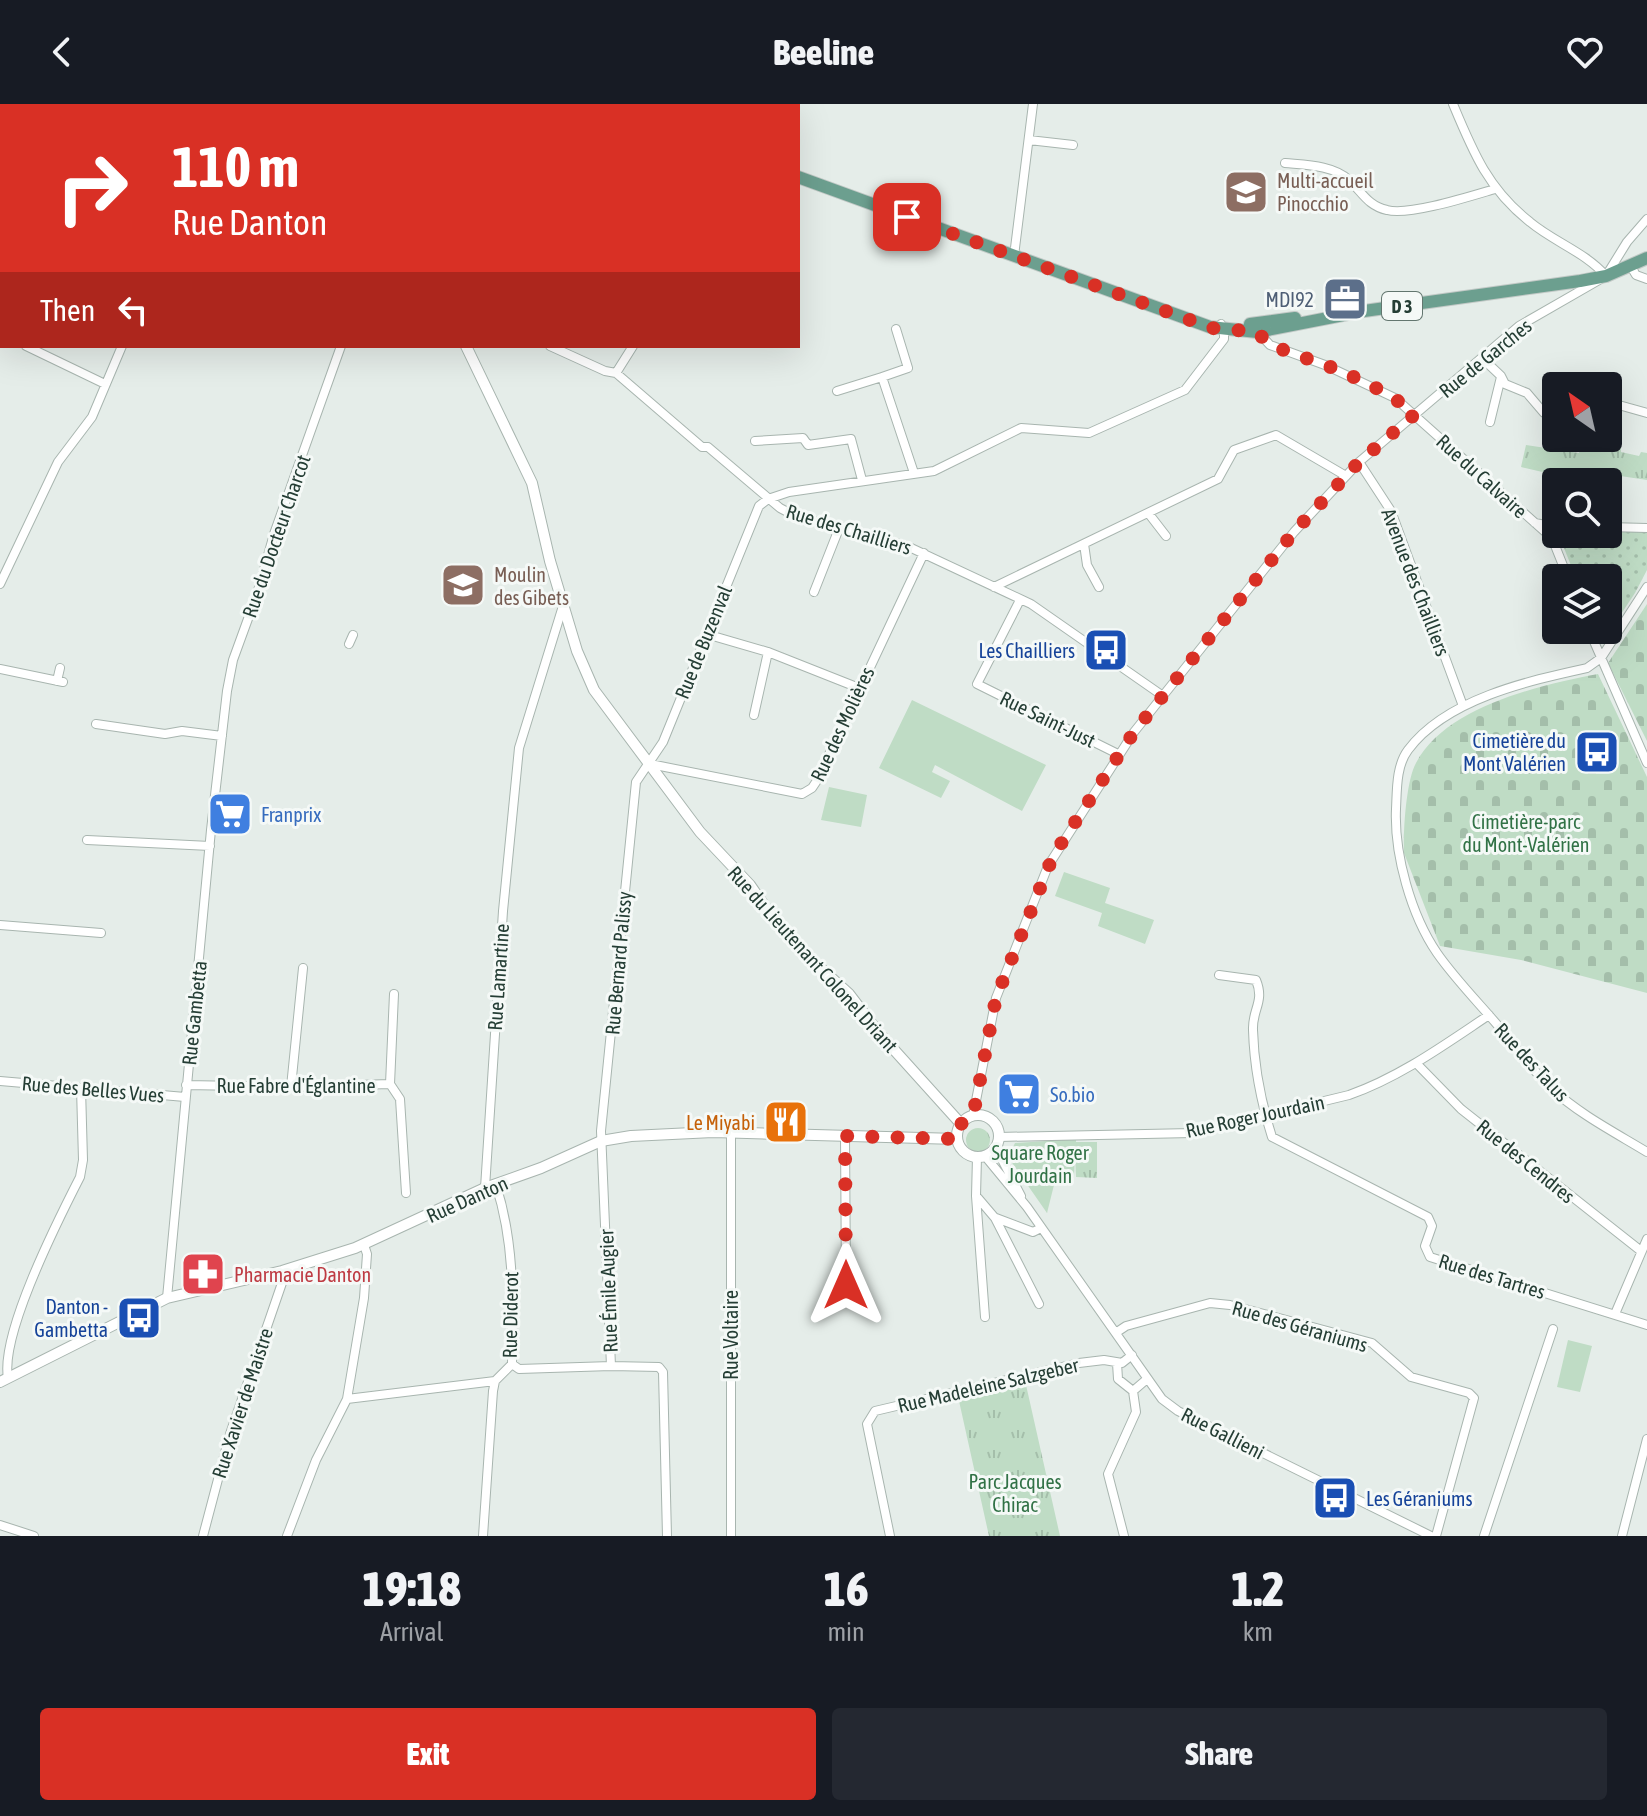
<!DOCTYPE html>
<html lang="en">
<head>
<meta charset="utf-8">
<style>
	:root { --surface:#171b24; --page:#242831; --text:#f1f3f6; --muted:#9ea1a6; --accent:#d93025 }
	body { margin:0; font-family:"Asap Condensed",sans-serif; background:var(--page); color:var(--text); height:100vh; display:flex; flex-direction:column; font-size:30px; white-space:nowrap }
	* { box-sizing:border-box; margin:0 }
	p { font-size:26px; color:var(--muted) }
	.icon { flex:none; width:44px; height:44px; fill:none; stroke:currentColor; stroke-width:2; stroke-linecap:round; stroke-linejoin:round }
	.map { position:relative; height:1432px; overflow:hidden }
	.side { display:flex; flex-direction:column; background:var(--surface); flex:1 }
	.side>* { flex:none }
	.banner { position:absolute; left:0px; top:0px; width:800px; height:244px; box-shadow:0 8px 32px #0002; background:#d93025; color:#fff; overflow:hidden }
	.needle { width:52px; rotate:326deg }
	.buttons { position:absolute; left:1542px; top:268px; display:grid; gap:16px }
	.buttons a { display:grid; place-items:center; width:80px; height:80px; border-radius:8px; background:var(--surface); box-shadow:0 8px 32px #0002; font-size:40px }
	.pin { position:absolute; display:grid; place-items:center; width:68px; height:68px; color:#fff; margin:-34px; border-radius:16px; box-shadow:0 4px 12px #0006 }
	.me { position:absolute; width:88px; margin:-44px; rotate:0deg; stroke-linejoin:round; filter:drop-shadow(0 0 6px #0008) }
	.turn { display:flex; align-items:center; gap:28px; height:168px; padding:0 40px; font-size:36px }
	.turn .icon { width:104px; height:104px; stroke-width:2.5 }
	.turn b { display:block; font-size:56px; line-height:68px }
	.then { display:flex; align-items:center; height:76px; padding:0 40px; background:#0003; gap:16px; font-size:30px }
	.eta { display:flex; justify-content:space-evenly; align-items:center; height:136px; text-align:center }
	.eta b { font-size:48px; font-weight:800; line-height:56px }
	.action { display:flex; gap:16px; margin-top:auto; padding:16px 40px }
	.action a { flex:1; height:92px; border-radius:8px; background:var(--accent); color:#fff; font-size:32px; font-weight:800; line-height:92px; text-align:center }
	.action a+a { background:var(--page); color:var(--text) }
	header { display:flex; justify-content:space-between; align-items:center; height:104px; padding:0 40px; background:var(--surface); font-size:36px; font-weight:800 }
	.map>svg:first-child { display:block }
	.grass { fill:#bfdcc5 }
	.cemetery { fill:url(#cemetery-stones) }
	.park { fill:url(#park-tufts) }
	.garden { fill:url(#garden-dots) }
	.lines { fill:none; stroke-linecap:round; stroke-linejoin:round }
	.minor-casing { stroke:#a8b5af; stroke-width:10 }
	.tertiary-casing { stroke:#a8b5af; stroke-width:12 }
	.primary-casing { stroke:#c2c9c6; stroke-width:14 }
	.minor { stroke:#fff; stroke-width:8 }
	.tertiary { stroke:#fff; stroke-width:10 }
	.primary { stroke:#6c9f8f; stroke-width:12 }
	.route { stroke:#d93025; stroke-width:14; stroke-dasharray:0 25.2 }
	.labels { text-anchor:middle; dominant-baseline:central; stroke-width:6; stroke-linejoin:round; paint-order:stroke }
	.shield { fill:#f5f9f7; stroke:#63766f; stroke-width:2 }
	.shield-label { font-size:18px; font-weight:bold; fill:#253e35 }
	.education-label { font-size:20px; fill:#785e54; stroke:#f5f9f7; text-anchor:start }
	.service-label { font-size:20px; fill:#4e5e75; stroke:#f5f9f7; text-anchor:end }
	.street-label { font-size:20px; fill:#253e35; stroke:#f5f9f7 }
	.transit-label { font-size:20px; fill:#164399; stroke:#f5f9f7; text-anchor:end }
	.shop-label { font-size:20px; fill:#366cbe; stroke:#f5f9f7; text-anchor:start }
	.park-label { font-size:20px; fill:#317246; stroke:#f5f9f7 }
	.food-label { font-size:20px; fill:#c56008; stroke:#f5f9f7; text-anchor:end }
	.health-label { font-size:20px; fill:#be3a42; stroke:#f5f9f7; text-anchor:start }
</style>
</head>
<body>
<header><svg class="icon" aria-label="back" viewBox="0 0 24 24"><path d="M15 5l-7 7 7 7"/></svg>Beeline<svg class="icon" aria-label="heart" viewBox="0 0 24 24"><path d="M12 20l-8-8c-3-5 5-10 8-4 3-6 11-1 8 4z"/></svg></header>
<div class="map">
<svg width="1647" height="1432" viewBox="0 0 1647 1432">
	<defs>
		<pattern id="cemetery-stones" width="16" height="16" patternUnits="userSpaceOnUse" patternTransform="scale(2)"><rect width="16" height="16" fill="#bfdcc5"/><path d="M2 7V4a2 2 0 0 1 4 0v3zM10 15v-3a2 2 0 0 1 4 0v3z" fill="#a4beaa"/></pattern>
		<pattern id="park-tufts" width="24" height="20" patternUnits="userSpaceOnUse" patternTransform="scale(2)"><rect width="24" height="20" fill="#bfdcc5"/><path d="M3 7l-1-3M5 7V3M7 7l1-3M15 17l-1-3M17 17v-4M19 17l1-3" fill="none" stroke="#a4beaa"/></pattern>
		<pattern id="garden-dots" width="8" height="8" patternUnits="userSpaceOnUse" patternTransform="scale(2)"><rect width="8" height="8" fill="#bfdcc5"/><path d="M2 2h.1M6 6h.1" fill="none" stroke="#a4beaa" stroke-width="1.8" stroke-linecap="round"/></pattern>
	</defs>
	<rect width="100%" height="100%" fill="#e5ede9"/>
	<path class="grass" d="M912,596L1046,661L1022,707L935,661L932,668L950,677L941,694L879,664Z
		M829,683L867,691L861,723L821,716Z
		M1064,768L1110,784L1105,799L1154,816L1145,840L1098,822L1102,809L1055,792Z
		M1568,1236L1592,1242L1580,1288L1557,1283Z"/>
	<path class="cemetery" d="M1647,500V637L1608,559Z
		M1598,570L1647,673V889L1521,856L1440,842L1404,749C1403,728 1406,677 1416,659C1446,602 1541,581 1598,570Z"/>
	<path class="park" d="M1526,341L1579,349L1580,344L1601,346L1602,341L1621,344V348L1639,352L1641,348L1647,349V376L1574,365L1573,375L1521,363Z
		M966 1036a12 12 0 1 1 24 0a12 12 0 1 1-24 0Z
		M1076,1035V1038H1097V1074L1076,1073L1075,1051L1074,1074L1055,1077L1047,1109L1008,1053L1015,1039Z
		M1024,1272L1060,1432H989L957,1288Z"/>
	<path class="garden" d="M1608,428H1647V466L1635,489L1605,534L1599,532L1596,526H1608V474H1576L1560,434L1564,430Z"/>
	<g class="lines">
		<g class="minor-casing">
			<path id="minor" d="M1453,0C1473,48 1488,85 1530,118C1554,138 1585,148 1606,172
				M71,2L72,0
				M231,2L232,0
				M489,2L490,0
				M753,2L754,0
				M1029,36L1073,41
				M1285,59C1305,61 1333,61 1349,76C1362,88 1368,102 1387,106C1409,112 1471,92 1495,85
				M1014,152L1033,0
				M0,161L2,157
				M1630,161L1636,171L1647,175
				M1255,225L1270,241L1325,261L1395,294L1552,434L1568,474
				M0,229L2,230
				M26,242L105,280
				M550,242L605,267L616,269L702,343H708L780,404L795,412L907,442L1031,500L1163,592
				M1482,254L1501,272L1505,280L1527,289L1544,309H1556
				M616,269L633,242
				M882,273L908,264L896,225
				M837,287L882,273L914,369
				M1610,297L1614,274
				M1608,298L1647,309
				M1490,318L1501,273
				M1591,335L1592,334
				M755,337L803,334L808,341L851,335L862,376
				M1359,358L1391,407L1463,602
				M1149,410L1166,432
				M1535,419L1556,423
				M1608,423L1647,424
				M1084,440L1087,461L1099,483
				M0,480L58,358L92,313L122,242
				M994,483L1218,375L1234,346L1276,331L1346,372
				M1647,483L1601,554L1587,564C1528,577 1446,595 1408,646C1396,662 1397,686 1396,705C1394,750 1411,811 1437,849C1455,875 1479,899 1500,924C1516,943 1532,966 1551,984C1579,1010 1614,1028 1647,1048
				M814,488L840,422
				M1020,496L977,580L1118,650
				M1589,526L1647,659
				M706,530L768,548L859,584
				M349,540L353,531
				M0,565L63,578
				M57,577L60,564
				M754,611L768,548
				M96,620L165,630L182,627L222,632
				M650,660L802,690L812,684L816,678L924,449
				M87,736L210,742
				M0,821L101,829
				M1219,871L1256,876C1265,898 1252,905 1253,926C1254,962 1261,998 1272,1033L1428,1113L1432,1122L1425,1142L1430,1153L1647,1221
				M1417,960L1461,1005L1641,1147
				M0,977L185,993
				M390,980L394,890
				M186,981L291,983L390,980L400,995L406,1089
				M291,983L303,864
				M973,1012L996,894L1048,762L1134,628L1294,428L1359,358L1519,222L1606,172L1627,138L1647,115
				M731,1030V1432
				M845,1032L846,1181
				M999,1033L1192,1029L1349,991C1400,973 1444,941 1489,911
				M996,1044L1021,1092
				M985,1052L1027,1103L1162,1295L1178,1307L1431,1432
				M977,1053L976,1092L985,1213
				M485,1084L503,807L519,644L563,502
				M978,1094L995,1114L1039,1200
				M996,1114L1033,1128L1041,1124
				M167,1194L211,726L227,587L233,556L257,490L274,430L341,242
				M1615,1210L1647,1135
				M1117,1228L1126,1222L1210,1199L1230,1201L1372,1239L1411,1273L1469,1289L1474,1294L1436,1432
				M1117,1259L1118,1275L1133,1287
				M512,1260L519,1265L611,1262
				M8,1274C0,1230 58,1116 80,1073L83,1056L81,984
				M347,1295L495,1277
				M0,1421L34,1432
				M203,1432L230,1330L282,1179V1167
				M287,1432L316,1356L347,1295L364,1194L367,1150L364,1141
				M483,1432L493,1287L495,1277L512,1260C513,1199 515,1140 496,1081
				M667,1432L663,1268L659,1263L611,1262L601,1027L636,678L663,638L759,402L768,395L789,388L934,367L1021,324L1089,329L1185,286L1224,235V226L1221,220
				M890,1432L867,1320L875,1307L1079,1259L1104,1256L1122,1259L1132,1251
				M1124,1432L1108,1370L1136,1308L1133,1287L1147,1275
				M1484,1432L1553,1225
				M1622,1432L1647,1335"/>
		</g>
		<g class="tertiary-casing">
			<path id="tertiary" d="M321,0L322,2
				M466,242L532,379L550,457L577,547L594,586L700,728L750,781L768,807L805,850L849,890L878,928L961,1020
				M957 1032a21 21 0 1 1 42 0a21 21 0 1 1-42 0Z
				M0,1278L167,1194L282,1167L355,1144L485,1084L541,1064L601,1037L631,1032L713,1028L957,1035"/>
		</g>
		<g class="primary-casing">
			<path id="primary" d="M663,0L667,2
				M680,0L683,2
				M798,73L1210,223L1257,228L1364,207L1580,177L1606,172L1647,154
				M1250,220L1295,214"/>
		</g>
		<use href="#minor" class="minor"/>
		<use href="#tertiary" class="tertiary"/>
		<use href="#primary" class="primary"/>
	</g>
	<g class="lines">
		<path class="route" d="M846,1181L845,1032L957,1035L961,1020L973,1012L996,894L1053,752L1134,628L1294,428L1359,358L1415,310C1389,288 1359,275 1328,262C1304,252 1275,248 1257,228L1212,224L907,113"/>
	</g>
	<defs>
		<g id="school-square" transform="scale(2.3)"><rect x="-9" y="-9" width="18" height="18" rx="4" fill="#8d6e63" stroke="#f5f9f7"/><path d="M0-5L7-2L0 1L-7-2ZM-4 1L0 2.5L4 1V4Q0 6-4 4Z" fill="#fff"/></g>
		<g id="office-square" transform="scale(2.3)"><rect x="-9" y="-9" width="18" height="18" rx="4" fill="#5c6f8a" stroke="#f5f9f7"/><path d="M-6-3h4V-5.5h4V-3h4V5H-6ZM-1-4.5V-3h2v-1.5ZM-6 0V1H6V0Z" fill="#fff"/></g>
		<g id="bus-square" transform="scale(2.3)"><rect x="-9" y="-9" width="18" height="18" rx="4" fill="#1a4fb4" stroke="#f5f9f7"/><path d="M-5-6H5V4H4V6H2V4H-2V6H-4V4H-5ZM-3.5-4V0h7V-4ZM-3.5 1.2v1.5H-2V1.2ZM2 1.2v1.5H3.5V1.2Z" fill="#fff"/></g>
		<g id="supermarket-square" transform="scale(2.3)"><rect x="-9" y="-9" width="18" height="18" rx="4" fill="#3f7fe0" stroke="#f5f9f7"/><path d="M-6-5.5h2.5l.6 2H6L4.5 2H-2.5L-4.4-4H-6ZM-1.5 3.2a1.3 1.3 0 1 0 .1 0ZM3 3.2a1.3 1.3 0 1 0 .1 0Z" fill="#fff"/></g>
		<g id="restaurant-square" transform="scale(2.3)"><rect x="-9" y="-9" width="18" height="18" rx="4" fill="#e8710a" stroke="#f5f9f7"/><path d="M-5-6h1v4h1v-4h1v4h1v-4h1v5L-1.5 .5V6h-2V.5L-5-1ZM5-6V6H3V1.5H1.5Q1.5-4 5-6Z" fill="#fff"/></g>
		<g id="pharmacy-square" transform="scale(2.3)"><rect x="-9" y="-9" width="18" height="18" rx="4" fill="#e0444e" stroke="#f5f9f7"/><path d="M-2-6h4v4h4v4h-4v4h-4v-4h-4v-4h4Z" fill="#fff"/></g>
	</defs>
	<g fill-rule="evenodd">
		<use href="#school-square" x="1246" y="88"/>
		<use href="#office-square" x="1345" y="195"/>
		<use href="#school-square" x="463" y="481"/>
		<use href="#bus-square" x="1106" y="546"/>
		<use href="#bus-square" x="1597" y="648"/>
		<use href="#supermarket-square" x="230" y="710"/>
		<use href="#supermarket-square" x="1019" y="990"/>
		<use href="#restaurant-square" x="786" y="1018"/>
		<use href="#pharmacy-square" x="203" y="1170"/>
		<use href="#bus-square" x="139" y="1214"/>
		<use href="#bus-square" x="1335" y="1394"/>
	</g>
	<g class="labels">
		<rect class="shield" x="1382" y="188" width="40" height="28" rx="6"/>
		<g class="shield-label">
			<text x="1402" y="202">D 3</text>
		</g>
		<g class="education-label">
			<text x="1277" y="76">Multi-accueil<tspan x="1277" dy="23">Pinocchio</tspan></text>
			<text x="494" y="470">Moulin<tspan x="494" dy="23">des Gibets</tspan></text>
		</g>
		<g class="service-label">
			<text x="1314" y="195">MDI92</text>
		</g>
		<g class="street-label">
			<text transform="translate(1485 254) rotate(-39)">Rue de Garches</text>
			<text transform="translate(1482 372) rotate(42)">Rue du Calvaire</text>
			<text transform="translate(849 425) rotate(17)">Rue des Chailliers</text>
			<text transform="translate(276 432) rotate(-71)">Rue du Docteur Charcot</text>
			<text transform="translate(1416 478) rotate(69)">Avenue des Chailliers</text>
			<text transform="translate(703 538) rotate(-68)">Rue de Buzenval</text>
			<text transform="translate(1048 615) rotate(26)">Rue Saint-Just</text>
			<text transform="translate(842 620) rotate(-65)">Rue des Molières</text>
			<text transform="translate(813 855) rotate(48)">Rue du Lieutenant Colonel Driant</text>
			<text transform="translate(618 859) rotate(-85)">Rue Bernard Palissy</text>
			<text transform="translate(498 873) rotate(-86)">Rue Lamartine</text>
			<text transform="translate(194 909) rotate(-84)">Rue Gambetta</text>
			<text transform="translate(1532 958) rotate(47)">Rue des Talus</text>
			<text x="296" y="981">Rue Fabre d'Églantine</text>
			<text transform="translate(93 985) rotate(5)">Rue des Belles Vues</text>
			<text transform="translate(1255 1012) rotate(-12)">Rue Roger Jourdain</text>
			<text transform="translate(1526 1057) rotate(39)">Rue des Cendres</text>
			<text transform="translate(467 1095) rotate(-24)">Rue Danton</text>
			<text transform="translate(1492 1172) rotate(17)">Rue des Tartres</text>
			<text transform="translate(608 1187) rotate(-92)">Rue Émile Augier</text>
			<text transform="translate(510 1211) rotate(-89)">Rue Diderot</text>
			<text transform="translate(1300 1222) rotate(16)">Rue des Géraniums</text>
			<text transform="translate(730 1231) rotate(-90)">Rue Voltaire</text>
			<text transform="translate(988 1281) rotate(-13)">Rue Madeleine Salzgeber</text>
			<text transform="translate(242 1299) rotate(-72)">Rue Xavier de Maistre</text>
			<text transform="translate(1223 1329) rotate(27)">Rue Gallieni</text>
		</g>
		<g class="transit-label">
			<text x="1075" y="546">Les Chailliers</text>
			<text x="1566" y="636">Cimetière du<tspan x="1566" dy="23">Mont Valérien</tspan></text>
			<text x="108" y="1202">Danton -<tspan x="108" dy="23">Gambetta</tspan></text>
			<text x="1366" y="1394" text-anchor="start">Les Géraniums</text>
		</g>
		<g class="shop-label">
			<text x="261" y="710">Franprix</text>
			<text x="1050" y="990">So.bio</text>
		</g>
		<g class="park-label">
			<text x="1526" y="717">Cimetière-parc<tspan x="1526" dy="23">du Mont-Valérien</tspan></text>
			<text x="1040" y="1048">Square Roger<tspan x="1040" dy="23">Jourdain</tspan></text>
			<text x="1015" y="1377">Parc Jacques<tspan x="1015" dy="23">Chirac</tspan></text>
		</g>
		<g class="food-label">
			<text x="755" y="1018">Le Miyabi</text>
		</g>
		<g class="health-label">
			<text x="234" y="1170">Pharmacie Danton</text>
		</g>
	</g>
</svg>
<div class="buttons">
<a><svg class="needle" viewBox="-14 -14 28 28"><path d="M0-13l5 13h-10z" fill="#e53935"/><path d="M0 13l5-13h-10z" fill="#9ea1a6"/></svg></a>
<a><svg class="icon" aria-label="search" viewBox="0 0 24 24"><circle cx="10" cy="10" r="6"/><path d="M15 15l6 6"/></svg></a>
<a><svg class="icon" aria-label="layers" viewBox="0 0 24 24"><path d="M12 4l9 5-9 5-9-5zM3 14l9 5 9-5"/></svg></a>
</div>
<div class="pin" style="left:907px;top:113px;background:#d93025"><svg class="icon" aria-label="arrive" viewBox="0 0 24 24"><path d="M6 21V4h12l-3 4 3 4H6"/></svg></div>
<svg class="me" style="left:846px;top:1181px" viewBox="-20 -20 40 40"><path d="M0-17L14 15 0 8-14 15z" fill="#d93025" stroke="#fff" stroke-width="4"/></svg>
<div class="banner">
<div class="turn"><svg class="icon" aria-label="right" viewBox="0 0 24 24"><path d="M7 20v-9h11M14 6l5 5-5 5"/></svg><div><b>110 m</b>Rue Danton</div></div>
<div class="then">Then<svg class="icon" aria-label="left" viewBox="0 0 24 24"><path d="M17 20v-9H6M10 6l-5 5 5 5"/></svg></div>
</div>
</div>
<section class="side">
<div class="eta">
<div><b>19:18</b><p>Arrival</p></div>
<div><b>16</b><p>min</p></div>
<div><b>1.2</b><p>km</p></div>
</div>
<div class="action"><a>Exit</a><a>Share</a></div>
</section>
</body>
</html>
